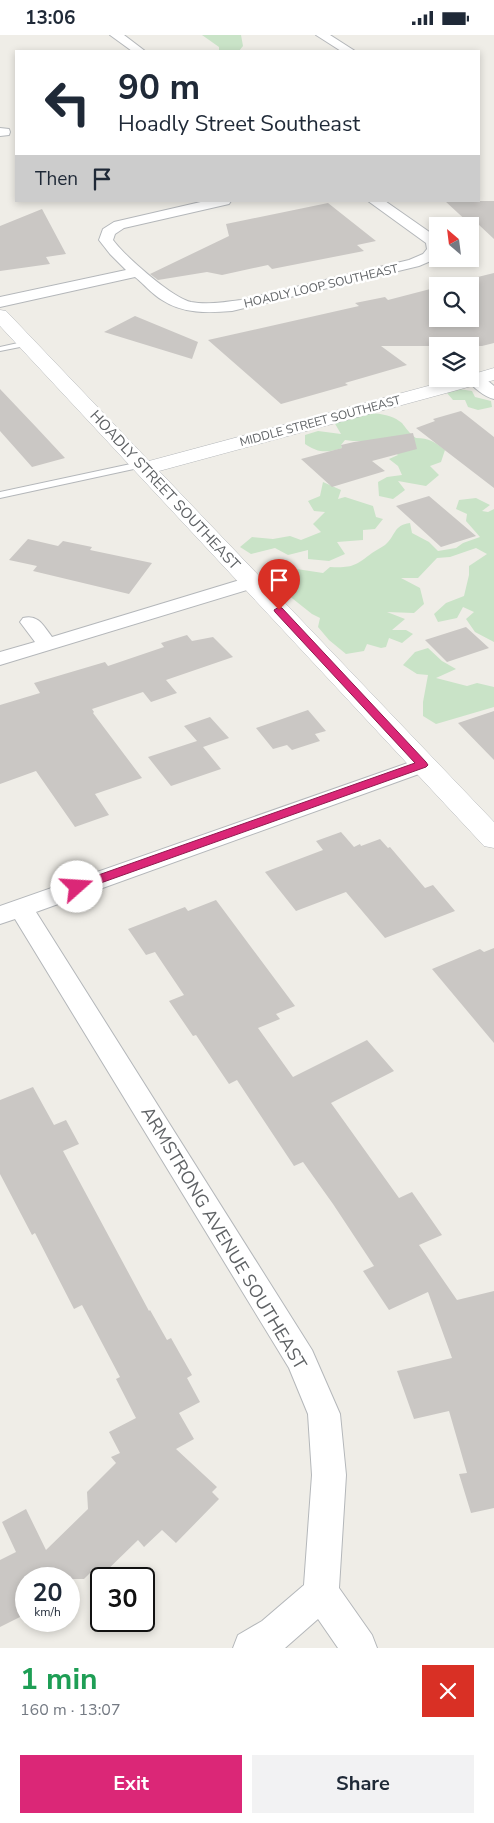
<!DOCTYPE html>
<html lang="en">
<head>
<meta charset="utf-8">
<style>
	:root { --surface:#fff; --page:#f2f2f3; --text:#1f2937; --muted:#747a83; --accent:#db2777 }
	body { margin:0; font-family:"Nunito Sans",sans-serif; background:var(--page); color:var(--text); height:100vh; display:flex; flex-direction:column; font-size:19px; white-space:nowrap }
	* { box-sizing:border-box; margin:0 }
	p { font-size:16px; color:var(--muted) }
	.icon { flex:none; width:28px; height:28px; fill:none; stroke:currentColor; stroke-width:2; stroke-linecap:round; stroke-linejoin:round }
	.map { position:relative; height:1613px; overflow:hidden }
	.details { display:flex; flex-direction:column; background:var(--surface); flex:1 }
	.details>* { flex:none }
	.top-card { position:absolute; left:15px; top:15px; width:465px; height:152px; border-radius:0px; box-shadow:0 2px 8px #0003; background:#fff; color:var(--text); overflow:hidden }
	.needle { width:32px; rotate:332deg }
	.controls { position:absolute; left:429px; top:182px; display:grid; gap:10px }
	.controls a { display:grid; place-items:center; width:50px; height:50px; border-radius:0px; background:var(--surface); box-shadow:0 2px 8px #0003; font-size:25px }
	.speed { position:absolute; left:15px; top:1532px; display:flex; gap:10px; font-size:25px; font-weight:700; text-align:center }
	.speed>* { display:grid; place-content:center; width:65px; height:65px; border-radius:50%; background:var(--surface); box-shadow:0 2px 8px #0003; line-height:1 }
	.speed small { font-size:12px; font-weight:400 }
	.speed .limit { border:2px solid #111; border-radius:8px; background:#fff; color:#111 }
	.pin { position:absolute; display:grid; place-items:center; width:42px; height:42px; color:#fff; margin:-51px -21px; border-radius:50% 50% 50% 0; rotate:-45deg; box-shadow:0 0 5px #0007 }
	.pin .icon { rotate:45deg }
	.me { position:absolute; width:55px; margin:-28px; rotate:71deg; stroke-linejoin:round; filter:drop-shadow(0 0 4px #0008) }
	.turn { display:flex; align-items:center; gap:18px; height:105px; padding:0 20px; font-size:22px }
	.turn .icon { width:65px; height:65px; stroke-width:2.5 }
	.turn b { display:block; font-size:35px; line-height:42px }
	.then { display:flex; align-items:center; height:48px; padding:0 20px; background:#0003; gap:10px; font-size:19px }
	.round { display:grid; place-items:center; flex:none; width:52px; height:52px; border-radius:0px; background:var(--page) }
	.head { display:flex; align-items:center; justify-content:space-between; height:85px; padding:0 20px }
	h1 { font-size:30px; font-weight:700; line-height:38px; color:#1e9e55 }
	.cta { display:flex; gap:10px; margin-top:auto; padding:10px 20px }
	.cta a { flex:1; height:58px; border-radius:0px; background:var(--accent); color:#fff; font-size:20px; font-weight:700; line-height:58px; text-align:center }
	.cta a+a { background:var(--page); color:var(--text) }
	.status { display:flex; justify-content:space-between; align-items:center; height:35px; padding:0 25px; background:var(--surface); direction:ltr }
	.status svg { height:14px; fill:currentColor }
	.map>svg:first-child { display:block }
	.green { fill:#c9e3c7 }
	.building { fill:#cac7c4 }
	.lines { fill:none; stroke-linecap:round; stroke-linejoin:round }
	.service-casing { stroke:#b4b7ba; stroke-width:2 }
	.minor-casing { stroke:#b4b7ba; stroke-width:2 }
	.tertiary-casing { stroke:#b4b7ba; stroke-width:1 }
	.service { fill:#fff; fill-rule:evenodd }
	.minor { fill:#fff; fill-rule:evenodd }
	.tertiary { fill:#fff; fill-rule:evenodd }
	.route { fill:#db2777; stroke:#8e194d }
	.labels { text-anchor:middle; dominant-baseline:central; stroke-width:5; stroke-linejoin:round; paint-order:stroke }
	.far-street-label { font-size:12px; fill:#5f6265; stroke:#fff }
	.street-label { font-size:15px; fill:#5f6265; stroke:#fff }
	.near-street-label { font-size:18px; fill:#5f6265; stroke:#fff }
</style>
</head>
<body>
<div class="status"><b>13:06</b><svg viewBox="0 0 49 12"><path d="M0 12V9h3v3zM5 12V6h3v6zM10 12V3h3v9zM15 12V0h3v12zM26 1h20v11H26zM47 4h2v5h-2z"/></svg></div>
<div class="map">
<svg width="494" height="1613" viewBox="0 0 494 1613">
	<rect width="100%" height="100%" fill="#efede7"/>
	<path class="green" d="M202,0H241L243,11L239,16H219V12Z
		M459,354L472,356L475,362L491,366L492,372L478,375L468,372L465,365H453L447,358Z
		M346,377C363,378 388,376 402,388C406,393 409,398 416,403C429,403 435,407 445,415L441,427L430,431L439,440L426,451L398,446L405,455L393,464L379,461L378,447L387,442L402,440L398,431L389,424L398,420C374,399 371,409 345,405L341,410L342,413C327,418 318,418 305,409V400L318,396L341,399L334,387Z
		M323,447L341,455L338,464L345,462L373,471L376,482L383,484L375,494L363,495V505L337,507L345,519L329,526L308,524V515L288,520L275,513L251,519L240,512L252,502L273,504L290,501L301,505L321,497L313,489L325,477L314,476L308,466L320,461Z
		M476,463L490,470L482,476L488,477L494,474V607L475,597L466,584L474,577L463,572L457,583L438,587L434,579L446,568L464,561L469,540V531L487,519L476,513L450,522L437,523L418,543H401L420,553L424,569L414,578L387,577L405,584L392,595H406L413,599L402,608L389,603L386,612L381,613L367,609L364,616L346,619L329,605L318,592L320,583L312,579L283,556L278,544L290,533L323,538L330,532C352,533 355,531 372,518C376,515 381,513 385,510C396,501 393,490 410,488L412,498L429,507L438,516L456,513L463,508L480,502L466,486L467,479L456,474L459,465Z
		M428,613L442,626L456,634L436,643L467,651L477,648L494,652V672L436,689L423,681V667L428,640L417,639L403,630L415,617Z"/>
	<path class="building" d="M445,166H494V204L478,189L471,190Z
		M328,168L376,206L357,210L364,216L272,234L268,230L222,240L207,237L158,245L150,239L229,201L226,189Z
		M42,174L66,219L46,222L50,229L0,236V191Z
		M494,238V308L482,311H381L407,330L345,348L348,350L281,369L208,305L359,271L355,268L385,262L388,265L438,252V284H470V251H441Z
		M135,281L198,307L192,324L104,297Z
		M0,354L37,393L65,423L32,432L0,396Z
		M461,376L494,402V453L416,393L435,386L433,384Z
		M413,398L417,414L372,426L385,436L332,452L301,424L342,413L341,410L354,407Z
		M429,461L476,501L441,512L396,471Z
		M28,504L58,511L63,506L92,512L90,515L152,528L129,559L33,536L37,531L9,525Z
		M466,592L489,613L447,627L425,605Z
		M187,600L192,606L213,602L233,622L166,645L177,658L151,667L143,657L92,674L94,677L93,678L142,743L95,759L109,780L75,792L36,736L0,749V670L40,658L34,648L105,627L108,631L164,612L161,608Z
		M308,675L326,696L315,699L320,706L292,715L287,710L273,714L256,693Z
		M494,676V725L458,688Z
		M210,682L229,703L203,712L221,734L171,751L148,722L197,706L184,691Z
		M341,797L354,812L360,809L361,811L380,804L388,813L390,812L425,853L433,850L455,876L385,903L346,857L296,876L265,837L323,815L316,806Z
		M216,865L295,971L276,979L280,984L258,993L293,1042L367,1005L394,1036L331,1068L399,1163L412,1157L442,1200L419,1210L457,1265L494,1256V1473L471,1478L459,1439L467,1438L449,1376L414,1384L397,1336L452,1323L428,1257L389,1275L363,1236L374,1231L333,1169L303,1127L294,1131L237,1045L229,1049L196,1000L193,1001L169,966L184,960L155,917L146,920L128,894L185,872L188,876Z
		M494,913V1008L432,934L480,914L484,917Z
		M33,1052L54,1090L66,1085L79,1109L63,1116L149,1276L150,1275L167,1305L171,1303L192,1340L187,1343L200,1367L179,1378L194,1404L176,1414L217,1452L212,1457L219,1464L176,1508L162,1495L144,1512L138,1505L99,1543L92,1536L84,1544H26V1579L0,1592V1525L16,1517L2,1487L26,1474L46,1515L88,1474L87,1457L116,1428L111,1422L120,1418L109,1397L136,1383L116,1344L120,1342L82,1270L74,1274L35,1198L32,1200L0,1139V1065Z"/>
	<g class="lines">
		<g class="service-casing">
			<path id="service" d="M27,306L31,308L30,310L0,316V312Z
				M140,427L143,428V432L0,463V457Z"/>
		</g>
		<g class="minor-casing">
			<path id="minor" d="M110,0H124L145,16H132Z
				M316,0H330L355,16H341Z
				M0,93L9,94L10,97L9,100L0,101Z
				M205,166H231L229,169L124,193L115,199L113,205C125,221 172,263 191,267C207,270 225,267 241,265L409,225L423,219L427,214L426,208L368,166H385L438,203V220L433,225L419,231L232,276C208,278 183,279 162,265C152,259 144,249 135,242L0,272V262L126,235L110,219L99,205L103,194L114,187Z
				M475,339L481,340L494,351V364C485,362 472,352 467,344H470V340Z
				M253,541L260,543L263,547L260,551L0,630V617L35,607L20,587L23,583C38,579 43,590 52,602Z
				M422,723L430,725L433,730L430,735L36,877L312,1315L340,1379L346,1440L339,1553L372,1600L377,1613H338L318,1584L285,1613H233L238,1600L262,1586L304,1550L312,1440L308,1379L289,1333L15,884L0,889V871Z"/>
		</g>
		<g class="tertiary-casing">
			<path id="tertiary" d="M0,275L6,276L149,426L454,344H470V340L494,333V345L159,436L494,787V813L484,811L0,291Z"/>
		</g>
		<use href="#service" class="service"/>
		<use href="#minor" class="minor"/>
		<use href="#tertiary" class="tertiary"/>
	</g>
	<path class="route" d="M279,572L282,573L426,727L428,730L426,732L81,855H73L71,852L73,849L415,728L275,577L274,575Z"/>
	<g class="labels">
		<g class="far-street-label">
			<text transform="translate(321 251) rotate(-13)">HOADLY LOOP SOUTHEAST</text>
			<text transform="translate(320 386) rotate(-15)">MIDDLE STREET SOUTHEAST</text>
		</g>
		<g class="street-label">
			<text transform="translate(165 455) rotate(47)">HOADLY STREET SOUTHEAST</text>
		</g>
		<g class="near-street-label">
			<text transform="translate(224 1203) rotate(59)">ARMSTRONG AVENUE SOUTHEAST</text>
		</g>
	</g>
</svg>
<div class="controls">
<a><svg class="needle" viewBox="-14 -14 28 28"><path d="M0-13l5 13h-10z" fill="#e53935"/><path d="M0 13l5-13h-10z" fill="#747a83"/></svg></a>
<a><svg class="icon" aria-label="search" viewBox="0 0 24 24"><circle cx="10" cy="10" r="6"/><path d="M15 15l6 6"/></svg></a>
<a><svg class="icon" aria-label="layers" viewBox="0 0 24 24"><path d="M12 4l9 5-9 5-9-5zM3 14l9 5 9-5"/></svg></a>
</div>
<div class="speed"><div>20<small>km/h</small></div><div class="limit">30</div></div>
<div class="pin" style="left:279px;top:575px;background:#d93025"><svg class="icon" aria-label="arrive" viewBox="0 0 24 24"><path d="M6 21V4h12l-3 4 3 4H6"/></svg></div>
<svg class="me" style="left:77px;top:852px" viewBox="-20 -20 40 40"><circle r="19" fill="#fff"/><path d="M0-13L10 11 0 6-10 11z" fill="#db2777"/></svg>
<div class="top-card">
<div class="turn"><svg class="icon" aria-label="left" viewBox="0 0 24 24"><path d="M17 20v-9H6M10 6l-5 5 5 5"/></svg><div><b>90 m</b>Hoadly Street Southeast</div></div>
<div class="then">Then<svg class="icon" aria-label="arrive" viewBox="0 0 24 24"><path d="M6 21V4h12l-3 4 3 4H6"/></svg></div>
</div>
</div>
<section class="details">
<div class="head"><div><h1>1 min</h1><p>160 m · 13:07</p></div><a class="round" style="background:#d93025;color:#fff"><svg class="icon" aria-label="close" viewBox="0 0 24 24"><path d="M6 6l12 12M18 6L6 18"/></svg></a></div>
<div class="cta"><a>Exit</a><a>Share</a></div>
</section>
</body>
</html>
